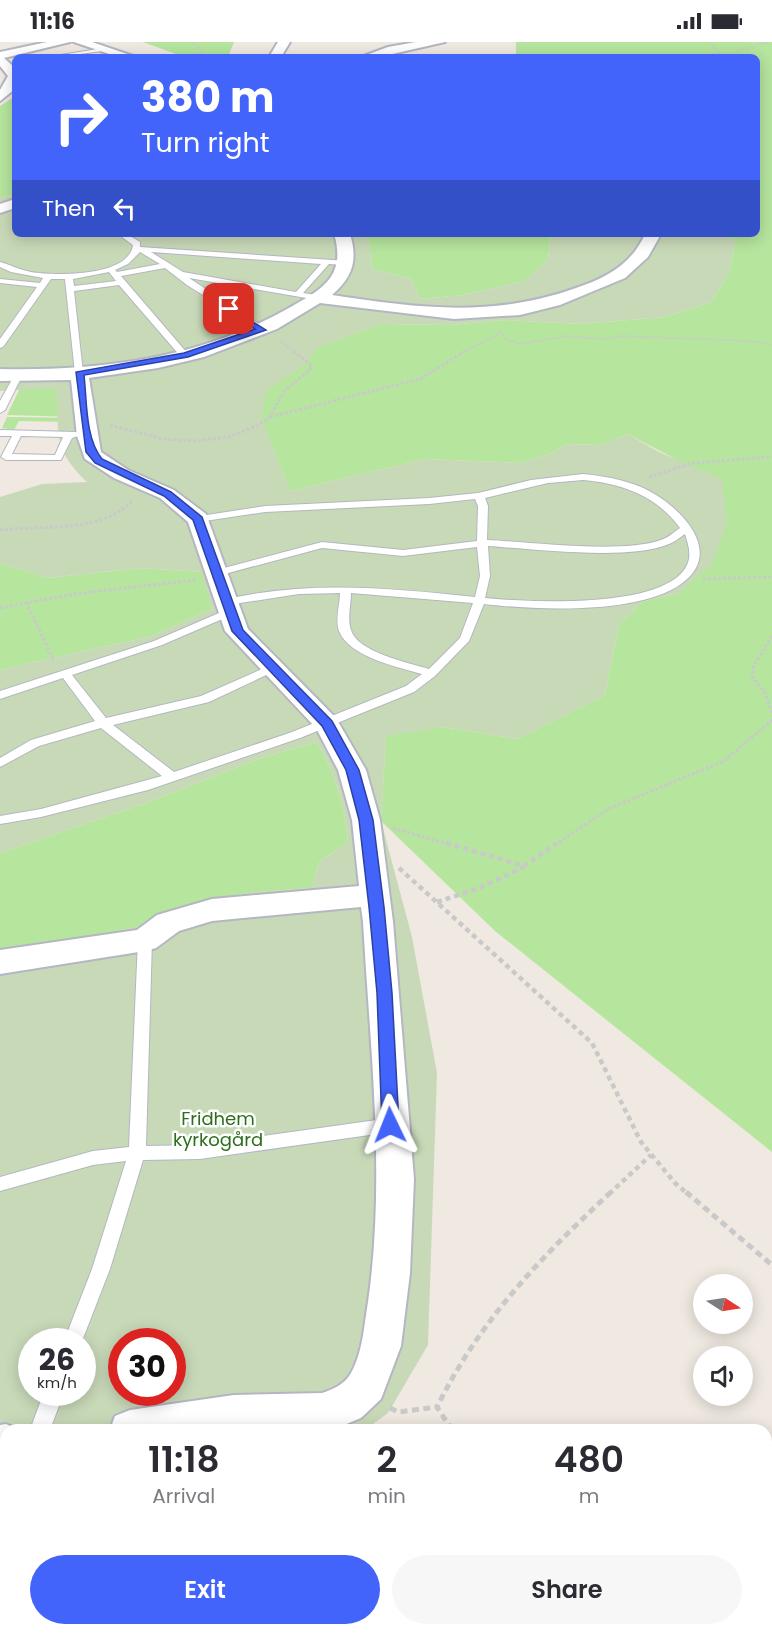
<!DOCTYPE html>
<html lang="en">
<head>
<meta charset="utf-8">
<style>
	:root { --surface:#fff; --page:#f7f7f7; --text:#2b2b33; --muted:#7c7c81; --accent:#4264fb }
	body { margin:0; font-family:Poppins,sans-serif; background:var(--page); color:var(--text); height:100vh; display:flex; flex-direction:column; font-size:22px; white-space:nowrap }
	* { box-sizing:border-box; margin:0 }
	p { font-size:20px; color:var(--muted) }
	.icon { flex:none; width:33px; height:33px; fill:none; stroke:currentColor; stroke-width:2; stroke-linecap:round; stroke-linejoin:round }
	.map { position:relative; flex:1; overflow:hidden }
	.drawer { position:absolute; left:0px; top:1382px; width:772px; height:212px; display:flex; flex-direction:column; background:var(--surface); border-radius:18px 18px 0 0; box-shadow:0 3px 15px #0003 }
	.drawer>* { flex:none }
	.banner { position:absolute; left:12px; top:12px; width:748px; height:183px; border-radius:9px; box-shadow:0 3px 15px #0003; background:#4264fb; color:#fff; overflow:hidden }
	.needle { width:39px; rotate:102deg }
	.tools { position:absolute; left:693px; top:1232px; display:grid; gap:12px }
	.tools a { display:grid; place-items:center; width:60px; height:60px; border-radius:50%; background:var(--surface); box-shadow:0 3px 15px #0003; font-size:30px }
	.speed { position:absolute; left:18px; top:1286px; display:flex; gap:12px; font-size:30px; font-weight:700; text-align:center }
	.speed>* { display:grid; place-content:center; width:78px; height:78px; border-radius:50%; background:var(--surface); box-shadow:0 3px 15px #0003; line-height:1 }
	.speed small { font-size:15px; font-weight:400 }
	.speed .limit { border:9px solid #d22; background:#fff; color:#111 }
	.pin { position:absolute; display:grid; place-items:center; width:51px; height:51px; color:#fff; margin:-26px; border-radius:12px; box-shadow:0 3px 9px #0006 }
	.me { position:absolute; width:66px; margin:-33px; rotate:358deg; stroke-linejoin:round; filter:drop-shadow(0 0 4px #0008) }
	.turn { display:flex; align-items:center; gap:21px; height:126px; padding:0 30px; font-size:27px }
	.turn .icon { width:78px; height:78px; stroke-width:2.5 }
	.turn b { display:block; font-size:42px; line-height:51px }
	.then { display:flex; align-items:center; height:57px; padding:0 30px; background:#0003; gap:12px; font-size:22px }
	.eta { display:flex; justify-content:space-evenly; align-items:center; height:102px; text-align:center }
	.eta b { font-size:36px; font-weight:600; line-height:42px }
	.primary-button { display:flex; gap:12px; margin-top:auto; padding:12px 30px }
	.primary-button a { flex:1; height:69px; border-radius:36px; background:var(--accent); color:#fff; font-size:24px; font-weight:600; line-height:69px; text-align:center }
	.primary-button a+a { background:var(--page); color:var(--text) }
	.status { display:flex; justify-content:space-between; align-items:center; height:42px; padding:0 30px; background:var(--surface); direction:ltr }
	.status svg { height:16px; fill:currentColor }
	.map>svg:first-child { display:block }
	.green { fill:#b6e59e }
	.cemetery { fill:#c8d9b8; fill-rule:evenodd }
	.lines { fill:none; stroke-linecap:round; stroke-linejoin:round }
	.service-casing { stroke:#b4b7c1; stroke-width:2 }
	.minor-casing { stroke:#b4b7c1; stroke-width:4 }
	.path-far4 { stroke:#c9c9c9; stroke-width:1.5; stroke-dasharray:2 1.5; stroke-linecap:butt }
	.path-far3 { stroke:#c9c9c9; stroke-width:2; stroke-dasharray:2 1.5; stroke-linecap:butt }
	.path-far2 { stroke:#c9c9c9; stroke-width:3; stroke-dasharray:3 2; stroke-linecap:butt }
	.path-far1 { stroke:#c9c9c9; stroke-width:4.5; stroke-dasharray:5 4; stroke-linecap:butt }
	.path { stroke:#c9c9c9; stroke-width:5; stroke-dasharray:7 4.5; stroke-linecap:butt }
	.service { fill:#fff; fill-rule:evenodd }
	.minor { fill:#fff; fill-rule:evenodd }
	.route { fill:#4264fb; stroke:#2b41a3; stroke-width:1.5 }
	.labels { text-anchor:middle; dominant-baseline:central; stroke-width:5; stroke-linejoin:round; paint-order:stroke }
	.near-park-label { font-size:18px; fill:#2c6e1b; stroke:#fff }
</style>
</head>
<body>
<div class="status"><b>11:16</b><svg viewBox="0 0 49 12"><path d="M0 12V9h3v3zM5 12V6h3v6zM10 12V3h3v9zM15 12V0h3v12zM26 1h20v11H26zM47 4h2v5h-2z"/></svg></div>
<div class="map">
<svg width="772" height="1592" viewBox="0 0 772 1592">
	<rect width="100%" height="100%" fill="#efe9e1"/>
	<path class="green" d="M143,0H234L228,15H184Z
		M516,0H772V1110L495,889L381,779L386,693L443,685L517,697L605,653L619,582L644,559L679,551L677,418L628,392L600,403L566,402L552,411L520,421L426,417L290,449L262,379L90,338L315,306L380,282L451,283L504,278L580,282L665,275L711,260L729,231L735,199L725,192H758V15H458L516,12Z
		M15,54V152L0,156V64Z
		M364,192H551L548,217L525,239L463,253L420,257L411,237L372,227L369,200Z
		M58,336L78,375L7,373L21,344Z
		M7,375L78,376L67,380L19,379L14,388L2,386Z
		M0,521L48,536L141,526L202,530L212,567L152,594L0,628Z
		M317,700C335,732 345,763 348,800L319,820L312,846L255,850L198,860L139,885L0,911V811L149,760L261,716Z
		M0,1446H6V1587H766L767,1560L772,1564V1592H0Z"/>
	<path class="cemetery" d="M15,152V192H364L369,200L372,227L411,237L420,257L463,253L525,239L548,217L551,192H725L735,199L729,231L711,260L665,275L580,282L504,278L451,283L380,282L316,306L307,321L267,348L261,375L290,449L426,417L520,421L552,411L566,402L600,403L628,392L659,410L722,437L727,481L712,522L679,551L644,559L619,582L605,653L517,697L443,685L386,694L381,779L412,895L437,1031L428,1303L388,1371L365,1388H6V1446H0V911L139,885L198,860L255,850L312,846L319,820L348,800C345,763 335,732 317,700L261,716L149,760L0,811V628L152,594L212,567L201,530L141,526L48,536L0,521V455L42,442L87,440C51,405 60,391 56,346L0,349V156ZM32,1299H82V1350H32ZM122,1299H172V1350H122Z"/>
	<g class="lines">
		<g class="service-casing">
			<path id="service" d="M104,6L102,9L58,15L61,13Z
				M118,192H127L140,200V205L347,219L351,221L347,223L329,222L303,251L321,254V258H318L189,236L265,286V290H262L187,243L165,226L121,234L188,312L189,314L185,317L182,316L119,243L74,249L83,331L79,334L75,331L65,237H51L3,305L0,306V297L37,245L0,241V237L40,241L43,236L11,230L0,225V220C11,223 20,228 31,230C55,234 129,235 133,203ZM140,210L160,222L117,230L115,228L128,222ZM151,210L321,222L296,250L183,230ZM109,230L116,239L74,244L73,237Z
				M15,332L22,334L5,368L0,371V359Z
				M0,388L76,390L81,393L72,396L61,418H6L1,415L12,394H0ZM21,394L63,395L55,413L12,412Z
				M583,432C603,434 622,437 641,445C676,460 728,509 681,542C638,573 535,568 484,562L469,599L435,634L414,650L300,696L148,748L41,775L0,782V774L41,767L162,734L101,686L39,704L0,725V716L31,698L95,679L63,636L0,657V649L154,599L226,568H234V572L162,603L72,633L106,676L201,654L269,624H277L279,626L277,628L209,660L113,683L174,730L292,690L406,644L422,632C398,625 349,615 339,589C335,578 340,562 340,551L299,552L227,563L223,562V558C307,538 390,546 475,555L480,534L477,505L403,514L322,506L217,534L212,531L213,529L322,500L403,508L477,499L478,464L475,457L429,462L265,470L198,480L194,479V475L265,464L429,456L478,451L531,438ZM583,438C621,441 657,454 680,486C674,490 668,496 661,498C621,512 532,500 487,498L488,464L485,456L548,441ZM685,492C688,502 692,512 687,523C666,568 527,560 485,556L490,534L488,504C533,507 630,519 669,502C675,500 680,495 685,492ZM351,551L473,561L460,596L429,627C409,621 357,610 351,588C347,577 351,562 351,551Z
				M145,893L150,894L152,898L146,1104L200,1103L391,1076L397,1078L399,1083L397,1088L391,1090L200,1117L143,1118L110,1227L82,1299H64L92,1227L126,1119L93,1123L0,1149V1135L93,1109L129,1105L138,898L140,894Z
				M44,1350H64L50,1388H30Z"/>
		</g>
		<g class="minor-casing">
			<path id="minor" d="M47,0H70L4,16L15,26V47L0,59V48L8,34L0,24V10Z
				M74,0H92L136,15H118Z
				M278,0H290L281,15H269Z
				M416,0H445L379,15H361L388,5Z
				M15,157V166L0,171V162Z
				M334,192H350C358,218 353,235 332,253C418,266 492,276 576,246C606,236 632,222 645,192H661L648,215L625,236L560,263L520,273L454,277L320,261L277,287L204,315L158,326L89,336L101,410L128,428L174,448L206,472L248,587L336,676L366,728L380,778L393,880L414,1137L410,1231L401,1304L381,1357L361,1376L332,1388H110L115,1374L130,1368L234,1353L322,1351C334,1347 345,1342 351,1331C363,1310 364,1283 368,1260C386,1134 370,1006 363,880L361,865L212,879L179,889L156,906L145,909L0,932V908L137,888L157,873L212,857L359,844L352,778L338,728L316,686L225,589L188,480L160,456L114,436L85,417L77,394L71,338L0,339V327C100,329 198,317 287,267C321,248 347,235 334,192Z
				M6,1382L19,1388H6V1424L0,1425V1383Z"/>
		</g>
		<path class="path-far4" d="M193,0L203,11L202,15
			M710,0L721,14
			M719,15L769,0"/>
		<path class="path-far3" d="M498,288L506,297L521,302L566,294L604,297L621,294L751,299L772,303
			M280,300L294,309
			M465,309L499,292"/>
		<path class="path-far2" d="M270,375L420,337L467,308
			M110,383L163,397L195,399L228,395L257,384L269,376L285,348L310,328L312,324L292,308
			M649,435L693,421L772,415
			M0,488C42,483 102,492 133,458
			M703,537L772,535
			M26,560L54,619
			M0,566L74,552L196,538
			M772,594L754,623L752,635L765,651L772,671
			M393,786L451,803
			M555,803L608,767L724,719L772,678"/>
		<path class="path-far1" d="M446,801L524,824L557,801
			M399,826L592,1001L641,1100L675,1141L688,1152
			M437,860L477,847L524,825
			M609,1152L651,1113"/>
		<path class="path" d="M686,1150L772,1223
			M390,1366L398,1370L437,1365
			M452,1388L437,1365C480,1278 540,1216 611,1150
			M677,1587L681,1592"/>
		<use href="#service" class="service"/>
		<use href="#minor" class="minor"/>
	</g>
	<path class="route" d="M229,265L266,288L188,315L84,333C87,359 85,396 102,417L171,450L202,475L243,588L332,679L359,728L373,778L384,865L392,951L399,1083L396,1088H385L382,1083L377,951L369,865L359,778L346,728L322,684L232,589L193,478L164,454L95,421L86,410L76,330L184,311L255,287L226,269Z"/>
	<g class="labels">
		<g class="near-park-label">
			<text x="218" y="1076">Fridhem<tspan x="218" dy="21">kyrkogård</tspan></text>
		</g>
	</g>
</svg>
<div class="tools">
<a><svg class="needle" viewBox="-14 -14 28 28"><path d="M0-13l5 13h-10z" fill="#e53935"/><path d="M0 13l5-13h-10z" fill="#7c7c81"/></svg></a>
<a><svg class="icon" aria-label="sound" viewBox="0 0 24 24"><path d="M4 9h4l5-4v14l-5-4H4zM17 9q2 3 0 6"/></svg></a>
</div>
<div class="speed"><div>26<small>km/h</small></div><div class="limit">30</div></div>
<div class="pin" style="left:229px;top:267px;background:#d93025"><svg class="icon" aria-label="arrive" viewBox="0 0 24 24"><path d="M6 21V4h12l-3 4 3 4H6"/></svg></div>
<svg class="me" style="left:390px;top:1083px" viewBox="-20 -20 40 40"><path d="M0-17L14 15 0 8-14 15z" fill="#4264fb" stroke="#fff" stroke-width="4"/></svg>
<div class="banner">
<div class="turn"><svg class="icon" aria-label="right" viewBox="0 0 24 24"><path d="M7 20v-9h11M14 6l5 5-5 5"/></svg><div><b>380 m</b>Turn right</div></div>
<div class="then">Then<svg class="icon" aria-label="left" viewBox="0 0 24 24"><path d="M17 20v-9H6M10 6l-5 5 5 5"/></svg></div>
</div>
<section class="drawer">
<div class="eta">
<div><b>11:18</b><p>Arrival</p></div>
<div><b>2</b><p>min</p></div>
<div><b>480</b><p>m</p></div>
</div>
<div class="primary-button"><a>Exit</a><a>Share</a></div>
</section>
</div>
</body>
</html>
